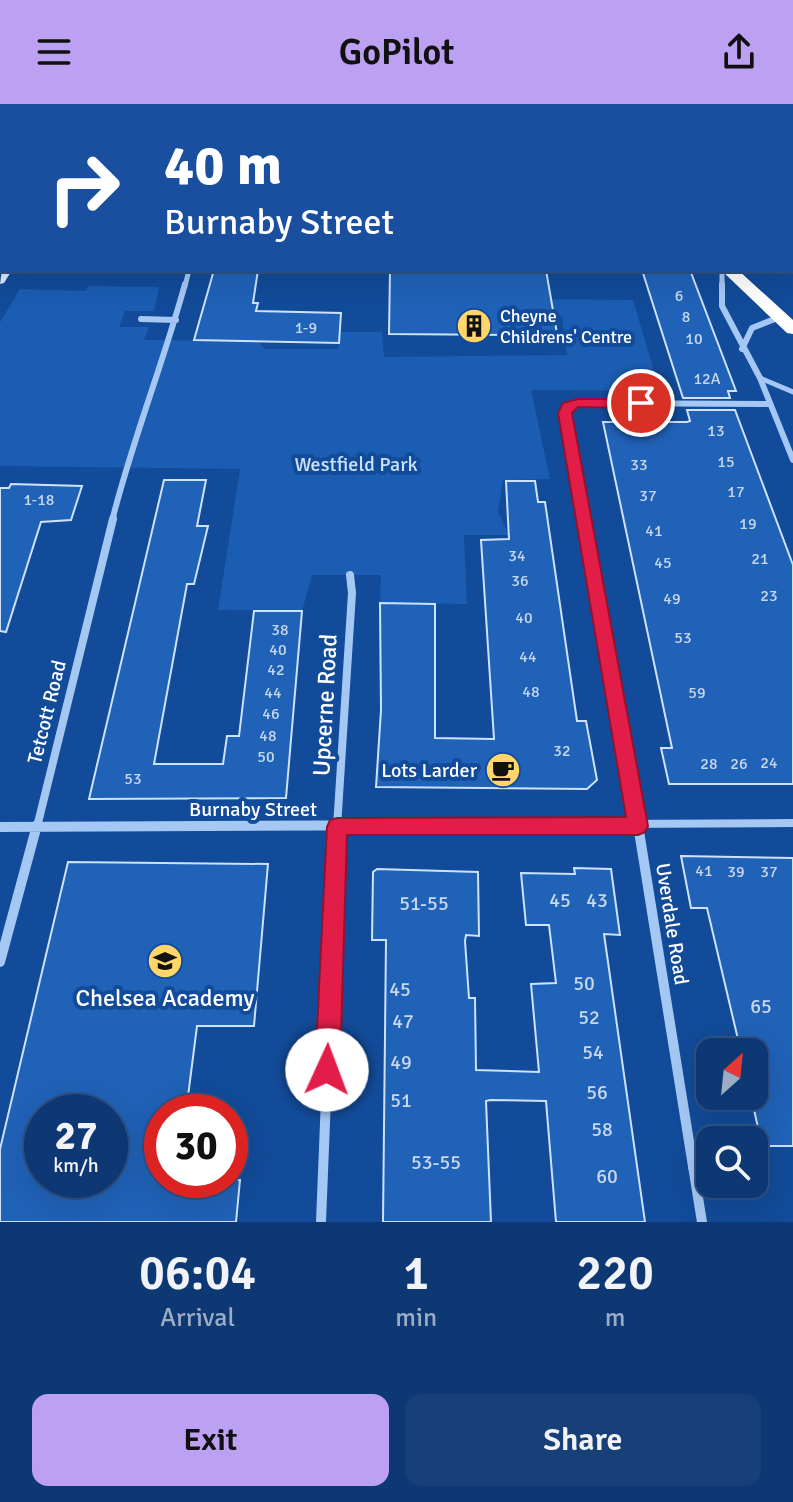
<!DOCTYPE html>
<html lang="en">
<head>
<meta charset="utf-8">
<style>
	:root { --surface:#0e3873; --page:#173f78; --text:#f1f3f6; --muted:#9bacc4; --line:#2e5285; --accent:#bca0f2 }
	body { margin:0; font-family:Signika,sans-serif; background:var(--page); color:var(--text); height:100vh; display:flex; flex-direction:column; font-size:30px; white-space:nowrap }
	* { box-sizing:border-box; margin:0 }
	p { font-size:26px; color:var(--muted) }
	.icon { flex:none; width:44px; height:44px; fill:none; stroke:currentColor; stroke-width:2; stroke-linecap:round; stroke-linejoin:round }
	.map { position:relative; height:1118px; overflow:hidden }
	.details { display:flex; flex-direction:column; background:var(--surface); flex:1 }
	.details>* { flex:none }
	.guide { position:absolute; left:0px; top:0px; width:794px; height:168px; box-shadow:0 8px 32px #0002,0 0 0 2px var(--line); background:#1a4fa0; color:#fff; overflow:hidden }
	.needle { width:52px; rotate:27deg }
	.buttons { position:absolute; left:696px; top:934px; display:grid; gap:16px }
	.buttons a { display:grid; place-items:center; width:72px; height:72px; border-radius:16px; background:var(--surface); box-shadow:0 8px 32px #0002,0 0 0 2px var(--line); font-size:40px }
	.speed { position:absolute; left:24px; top:990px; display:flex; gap:16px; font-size:40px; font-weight:700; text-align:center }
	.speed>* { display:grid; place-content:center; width:104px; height:104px; border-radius:50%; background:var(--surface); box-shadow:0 8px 32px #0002,0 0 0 2px var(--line); line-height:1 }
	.speed small { font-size:20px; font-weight:400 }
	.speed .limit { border:12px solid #d22; background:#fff; color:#111 }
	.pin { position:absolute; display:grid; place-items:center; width:68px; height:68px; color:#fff; margin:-34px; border:4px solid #fff; border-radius:50%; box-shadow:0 2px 8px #0007 }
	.me { position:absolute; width:88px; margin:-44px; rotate:2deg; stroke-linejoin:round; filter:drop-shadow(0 0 6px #0008) }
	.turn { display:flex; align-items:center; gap:28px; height:168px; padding:0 32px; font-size:36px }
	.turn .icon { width:104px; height:104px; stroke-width:2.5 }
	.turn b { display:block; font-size:56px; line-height:68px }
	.eta { display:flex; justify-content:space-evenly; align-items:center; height:136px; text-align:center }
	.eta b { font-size:48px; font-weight:600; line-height:56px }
	.primary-button { display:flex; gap:16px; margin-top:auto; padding:16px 32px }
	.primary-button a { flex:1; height:92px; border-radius:16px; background:var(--accent); color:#111; font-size:32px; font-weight:600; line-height:92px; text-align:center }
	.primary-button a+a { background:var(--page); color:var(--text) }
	header { display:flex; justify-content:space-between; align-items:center; height:104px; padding:0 32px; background:var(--accent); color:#111; font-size:36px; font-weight:600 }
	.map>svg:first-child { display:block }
	.green { fill:#1a5db3 }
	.building { fill:#2062b8; stroke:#cde2fd; stroke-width:2; fill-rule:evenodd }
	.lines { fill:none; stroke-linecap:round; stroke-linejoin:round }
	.lane-far1 { stroke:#a5c7f3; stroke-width:5 }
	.lane { stroke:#a5c7f3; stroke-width:8 }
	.street-far3 { stroke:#a5c7f3; stroke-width:5 }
	.street-far2 { stroke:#a5c7f3; stroke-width:6 }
	.street-far1 { stroke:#a5c7f3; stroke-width:8 }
	.street { stroke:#a5c7f3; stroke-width:10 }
	.secondary { fill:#d5e5fd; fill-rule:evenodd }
	.primary { fill:#f1f6ff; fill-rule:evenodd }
	.highway { fill:#fff; fill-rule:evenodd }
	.route { fill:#e11d48; stroke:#92132f; stroke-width:2 }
	.labels { text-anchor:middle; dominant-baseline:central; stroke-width:8; stroke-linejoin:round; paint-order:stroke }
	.number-label { font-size:16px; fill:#c7d8ed }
	.far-poi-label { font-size:18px; fill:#fff; stroke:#124b99; text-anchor:start }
	.park-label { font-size:20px; fill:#cde2fd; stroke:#124b99 }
	.street-label { font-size:20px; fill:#fff; stroke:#124b99 }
	.poi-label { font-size:20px; fill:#fff; stroke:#124b99; text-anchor:end }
	.near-number-label { font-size:20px; fill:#c7d8ed }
	.near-street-label { font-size:24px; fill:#fff; stroke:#124b99 }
	.near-poi-label { font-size:24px; fill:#fff; stroke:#124b99 }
</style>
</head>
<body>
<header><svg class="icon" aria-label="menu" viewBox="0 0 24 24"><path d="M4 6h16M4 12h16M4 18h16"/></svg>GoPilot<svg class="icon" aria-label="share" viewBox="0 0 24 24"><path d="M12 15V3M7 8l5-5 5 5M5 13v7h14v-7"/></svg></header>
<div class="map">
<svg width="793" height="1118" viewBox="0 0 793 1118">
	<rect width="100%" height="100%" fill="#124b99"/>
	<path class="green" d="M89,182L159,183L154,207H125L119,223H149L144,236L259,237L265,245H338L340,228H382L384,253L567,251L562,213L528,199L538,195L633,196L660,287L531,286L550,375L503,376L498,408L509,431H464L467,500L380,499L381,471H312L302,507L218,506L240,365L0,362V218L20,185L85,187Z"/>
	<path class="building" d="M214,166H258L253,199H258L256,207L341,209L339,239L194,236Z
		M390,166H546L559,241H514L513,231L389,230Z
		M642,166H690L736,287H728L730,294H683Z
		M687,306H735L793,461V680H669L661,644H672L603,318H687L690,317Z
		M164,376H206L197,422H208L194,480H187L154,660H223L227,632H239L254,507H302L286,694L89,695Z
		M506,377H535L538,398H545L577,617H586L597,676L587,685L376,683L381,606L380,499L435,500V634L494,635L481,436L509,435Z
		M11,380L82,382L71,416L41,418L6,528L0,527V384H9Z
		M681,752L793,754V1042H762L751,992H754V948H741L707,804H691Z
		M68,758L268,760L254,922H197L186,1008H162V1076H240L236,1118H0V1045ZM42,1008H110V1076H42Z
		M574,764L611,765L620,831L604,830L645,1118H556L546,997L490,996L486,997L491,1118H383L386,836H372L373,768L377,765L478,768L479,832L466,831L465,837L469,894H475L476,966L539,968L531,880L556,879L549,821H526L521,769L575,770Z"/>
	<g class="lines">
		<path class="lane-far1" d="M760,274L793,288"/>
		<path class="lane" d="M754,1062H759
			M692,1063H710"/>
		<path class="street-far3" d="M722,166V182
			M185,182L189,166"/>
		<path class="street-far2" d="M722,180V202L760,274L793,356
			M141,215L176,216
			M742,245L752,224L780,213
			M112,417C132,337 163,260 185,180
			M584,417L565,309L568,302L578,299L769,300"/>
		<path class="street-far1" d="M584,415L638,723
			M37,723L113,415
			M53,723L793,719
			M337,723L352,489L350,471"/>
		<path class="street" d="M638,721L702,1118
			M0,723L450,721
			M0,858L37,721
			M321,1118L337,721"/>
		<path class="secondary" d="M2,166H12L4,179L0,180Z"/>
		<path class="primary" d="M792,81H793V89H792Z
			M0,102H2V110H0Z"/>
		<path class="highway" d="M619,0H631L632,2H620Z
			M721,166H738L793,216V230L787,229Z"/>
	</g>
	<path class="route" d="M578,295H641L648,299L641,304L578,303L572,309L648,722L645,728L638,731H347L340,966L336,974L327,978L319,974L315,966L327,723L330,716L337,714L626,713L558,309L563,299Z"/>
	<defs>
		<g id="building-disc" transform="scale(1.8)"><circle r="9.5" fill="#ffd667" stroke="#124b99"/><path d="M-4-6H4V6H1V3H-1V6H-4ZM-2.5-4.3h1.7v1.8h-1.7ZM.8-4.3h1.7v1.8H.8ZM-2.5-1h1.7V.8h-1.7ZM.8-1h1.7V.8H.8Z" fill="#111"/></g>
		<g id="cafe-disc" transform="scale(1.8)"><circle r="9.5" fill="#ffd667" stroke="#124b99"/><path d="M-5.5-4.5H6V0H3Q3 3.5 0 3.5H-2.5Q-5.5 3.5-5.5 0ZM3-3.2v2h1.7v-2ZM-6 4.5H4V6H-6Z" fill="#111"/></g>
		<g id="school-disc" transform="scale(1.8)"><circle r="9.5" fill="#ffd667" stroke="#124b99"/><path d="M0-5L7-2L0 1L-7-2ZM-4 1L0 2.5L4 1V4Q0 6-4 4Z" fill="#111"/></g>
	</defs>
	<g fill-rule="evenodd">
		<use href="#building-disc" x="474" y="222"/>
		<use href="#cafe-disc" x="503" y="666"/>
		<use href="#school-disc" x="165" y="857"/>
	</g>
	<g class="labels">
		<g class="number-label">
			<text x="679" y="192">6</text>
			<text x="686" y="213">8</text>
			<text x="306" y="224">1-9</text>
			<text x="694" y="235">10</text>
			<text x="707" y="275">12A</text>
			<text x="716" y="327">13</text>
			<text x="726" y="358">15</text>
			<text x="639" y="361">33</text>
			<text x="736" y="388">17</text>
			<text x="648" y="392">37</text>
			<text x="39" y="396">1-18</text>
			<text x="748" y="420">19</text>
			<text x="654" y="427">41</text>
			<text x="517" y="452">34</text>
			<text x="760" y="455">21</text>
			<text x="663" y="459">45</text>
			<text x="520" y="477">36</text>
			<text x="769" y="492">23</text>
			<text x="672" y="495">49</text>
			<text x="524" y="514">40</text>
			<text x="280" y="526">38</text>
			<text x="683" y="534">53</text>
			<text x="278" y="546">40</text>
			<text x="528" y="553">44</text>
			<text x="276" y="566">42</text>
			<text x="531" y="588">48</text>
			<text x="273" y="589">44</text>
			<text x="697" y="589">59</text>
			<text x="271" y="610">46</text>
			<text x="268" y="632">48</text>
			<text x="562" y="647">32</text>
			<text x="266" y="653">50</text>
			<text x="769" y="659">24</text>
			<text x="709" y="660">28</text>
			<text x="739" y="660">26</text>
			<text x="133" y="675">53</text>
			<text x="704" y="767">41</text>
			<text x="736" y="768">39</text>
			<text x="769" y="768">37</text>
		</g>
		<g class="far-poi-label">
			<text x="500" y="212">Cheyne<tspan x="500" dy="21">Childrens' Centre</tspan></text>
		</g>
		<g class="park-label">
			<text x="356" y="360">Westfield Park</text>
		</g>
		<g class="street-label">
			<text transform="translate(47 608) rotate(-76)">Tetcott Road</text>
			<text x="253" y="705">Burnaby Street</text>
			<text transform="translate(672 820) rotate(81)">Uverdale Road</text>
		</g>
		<g class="poi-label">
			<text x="477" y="666">Lots Larder</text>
		</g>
		<g class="near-number-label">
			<text x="560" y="796">45</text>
			<text x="597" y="796">43</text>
			<text x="424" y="799">51-55</text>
			<text x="584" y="879">50</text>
			<text x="400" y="885">45</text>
			<text x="761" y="902">65</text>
			<text x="589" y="913">52</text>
			<text x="403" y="917">47</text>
			<text x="593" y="948">54</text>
			<text x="401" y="958">49</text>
			<text x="597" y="988">56</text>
			<text x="401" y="996">51</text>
			<text x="602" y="1025">58</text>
			<text x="436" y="1058">53-55</text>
			<text x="607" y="1072">60</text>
		</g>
		<g class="near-street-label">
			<text transform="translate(325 601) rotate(-87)">Upcerne Road</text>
		</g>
		<g class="near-poi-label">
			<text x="165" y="894">Chelsea Academy</text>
		</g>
	</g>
</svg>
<div class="buttons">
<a><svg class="needle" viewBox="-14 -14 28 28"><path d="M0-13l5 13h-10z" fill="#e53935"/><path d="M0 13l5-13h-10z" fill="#9bacc4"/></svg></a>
<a><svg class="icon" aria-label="search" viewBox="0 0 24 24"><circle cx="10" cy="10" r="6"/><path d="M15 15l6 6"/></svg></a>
</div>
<div class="speed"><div>27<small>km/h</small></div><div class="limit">30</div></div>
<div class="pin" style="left:641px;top:299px;background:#d93025"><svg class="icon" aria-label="arrive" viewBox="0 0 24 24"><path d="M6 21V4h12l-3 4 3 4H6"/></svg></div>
<svg class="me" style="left:327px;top:966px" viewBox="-20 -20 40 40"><circle r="19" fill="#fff"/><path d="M0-13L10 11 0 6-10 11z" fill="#e11d48"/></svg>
<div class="guide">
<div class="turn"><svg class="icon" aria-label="right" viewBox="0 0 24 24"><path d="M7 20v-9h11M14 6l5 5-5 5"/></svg><div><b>40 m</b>Burnaby Street</div></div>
</div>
</div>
<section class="details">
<div class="eta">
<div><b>06:04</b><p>Arrival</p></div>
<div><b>1</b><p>min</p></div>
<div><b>220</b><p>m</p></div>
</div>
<div class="primary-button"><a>Exit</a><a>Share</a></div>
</section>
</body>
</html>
